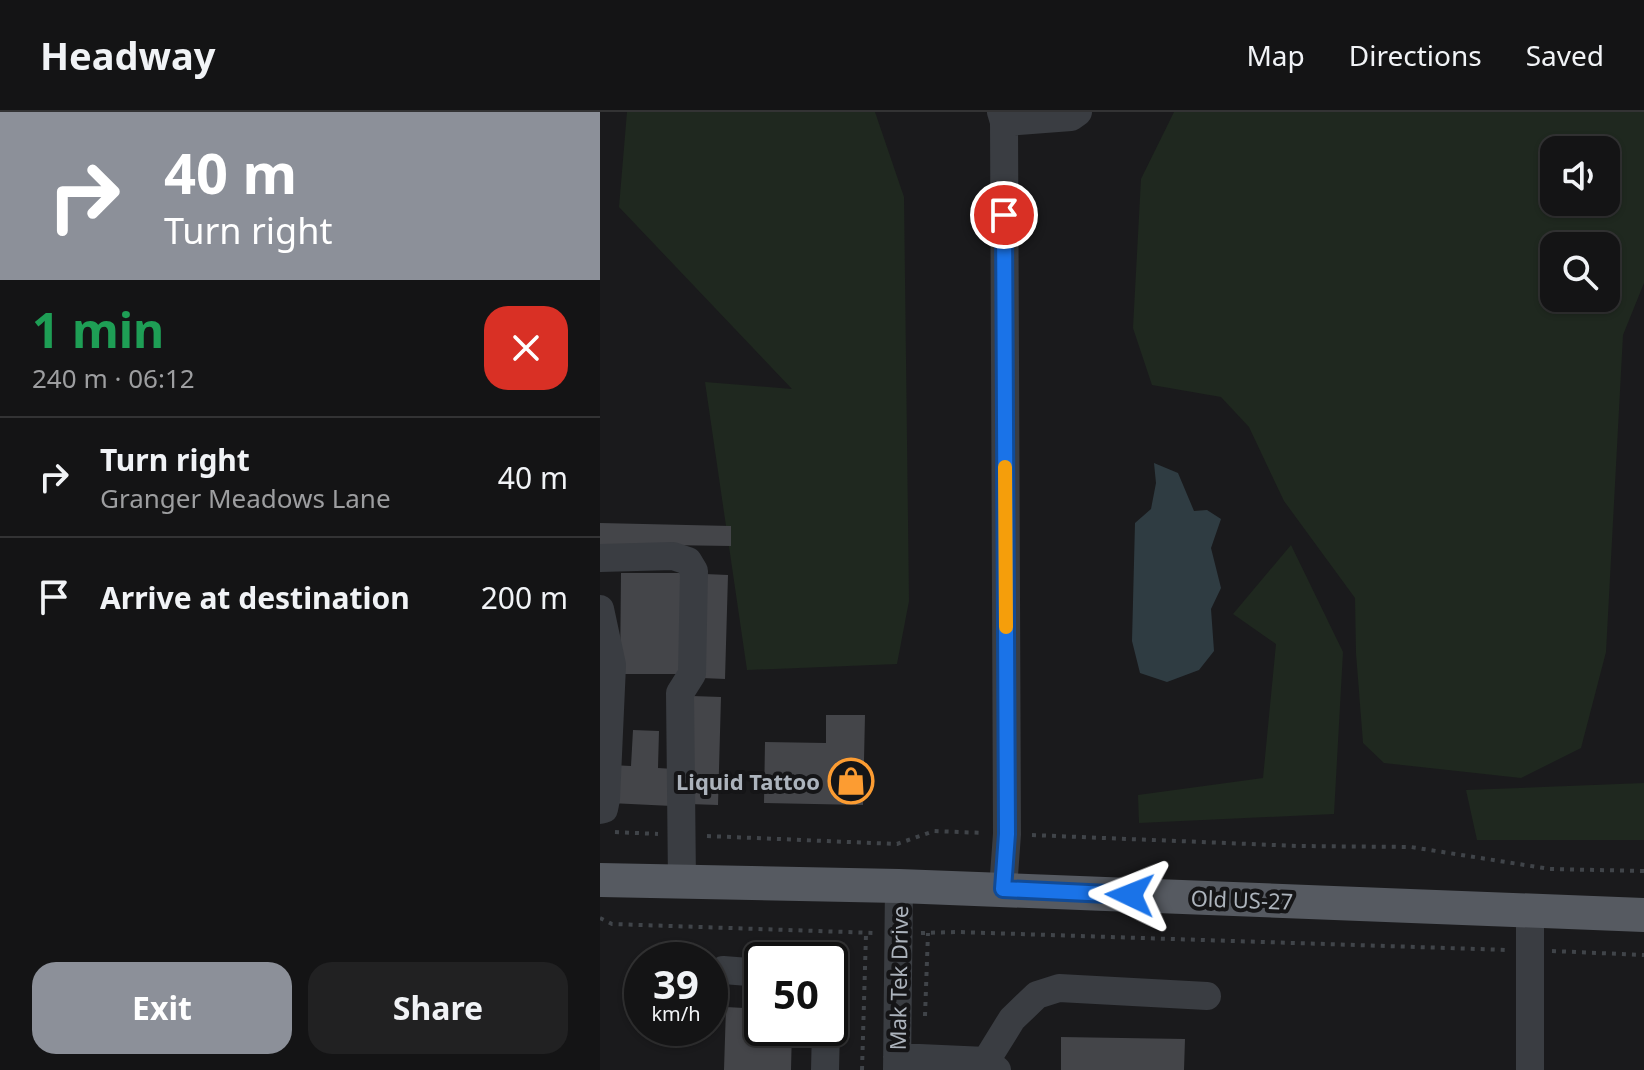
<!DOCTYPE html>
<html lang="en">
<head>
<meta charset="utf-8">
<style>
	:root { --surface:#141415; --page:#212122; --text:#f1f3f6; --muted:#9d9ea0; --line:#333334; --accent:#8c9099 }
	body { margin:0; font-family:"Noto Sans",sans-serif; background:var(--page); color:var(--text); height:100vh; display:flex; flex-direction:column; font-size:30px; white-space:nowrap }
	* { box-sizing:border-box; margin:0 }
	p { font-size:26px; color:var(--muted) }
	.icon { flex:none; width:44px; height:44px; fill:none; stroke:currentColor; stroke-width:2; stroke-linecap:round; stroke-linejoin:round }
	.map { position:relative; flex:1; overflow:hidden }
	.panel { display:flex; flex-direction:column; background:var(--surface); width:600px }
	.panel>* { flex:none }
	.guide { background:#8c9099; color:#fff; overflow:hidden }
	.buttons { position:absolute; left:940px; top:24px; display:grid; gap:16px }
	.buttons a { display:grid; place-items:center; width:80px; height:80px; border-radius:16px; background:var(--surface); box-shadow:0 2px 6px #0004,0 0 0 2px var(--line); font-size:40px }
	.speed { position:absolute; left:24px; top:830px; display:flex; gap:16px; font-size:40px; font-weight:700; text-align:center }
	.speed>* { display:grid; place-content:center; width:104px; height:104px; border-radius:50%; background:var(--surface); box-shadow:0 2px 6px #0004,0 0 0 2px var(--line); line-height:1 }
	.speed small { font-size:20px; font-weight:400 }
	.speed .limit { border:4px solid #111; border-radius:12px; background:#fff; color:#111 }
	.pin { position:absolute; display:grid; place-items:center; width:68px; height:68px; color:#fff; margin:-34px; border:4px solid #fff; border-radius:50%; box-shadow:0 2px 8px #0007 }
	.me { position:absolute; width:88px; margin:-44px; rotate:272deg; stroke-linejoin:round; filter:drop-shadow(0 0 6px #0008) }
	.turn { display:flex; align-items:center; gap:28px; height:168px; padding:0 32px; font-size:36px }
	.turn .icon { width:104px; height:104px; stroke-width:2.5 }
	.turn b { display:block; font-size:56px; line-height:68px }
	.round { display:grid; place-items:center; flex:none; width:84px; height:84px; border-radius:24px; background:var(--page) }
	.summary { display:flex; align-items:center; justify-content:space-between; height:136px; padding:0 32px }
	h1 { font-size:48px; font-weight:700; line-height:60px; color:#1e9e55 }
	.action { display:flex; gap:16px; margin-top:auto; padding:16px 32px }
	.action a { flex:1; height:92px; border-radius:24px; background:var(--accent); color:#fff; font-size:32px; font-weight:700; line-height:92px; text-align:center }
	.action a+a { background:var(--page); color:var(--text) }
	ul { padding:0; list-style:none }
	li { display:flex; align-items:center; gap:24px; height:120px; padding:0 32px; border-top:2px solid var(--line) }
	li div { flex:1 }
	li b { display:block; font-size:30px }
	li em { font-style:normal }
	header { display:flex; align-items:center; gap:48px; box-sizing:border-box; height:112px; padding:0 40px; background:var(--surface); border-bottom:2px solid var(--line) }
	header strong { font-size:38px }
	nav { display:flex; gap:44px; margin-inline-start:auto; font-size:28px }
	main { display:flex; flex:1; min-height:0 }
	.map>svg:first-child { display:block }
	.green { fill:#1f281f; fill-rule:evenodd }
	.water { fill:#2f3c42 }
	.building { fill:#444549 }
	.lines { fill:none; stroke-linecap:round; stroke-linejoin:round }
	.path { stroke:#404449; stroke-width:4; stroke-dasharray:4 6; stroke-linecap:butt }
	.minor { stroke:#3a3d42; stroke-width:28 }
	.major { stroke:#565a61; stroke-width:34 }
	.route-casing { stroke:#114b97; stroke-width:20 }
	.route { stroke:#1a73e8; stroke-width:14 }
	.slow { stroke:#f59e0b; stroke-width:14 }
	.labels { text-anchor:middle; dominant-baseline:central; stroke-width:8; stroke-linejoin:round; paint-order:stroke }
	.poi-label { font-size:22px; font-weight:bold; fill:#acb3bc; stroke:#151517; text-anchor:end }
	.street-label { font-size:22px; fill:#acb3bc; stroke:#151517 }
</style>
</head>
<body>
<header>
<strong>Headway</strong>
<nav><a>Map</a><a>Directions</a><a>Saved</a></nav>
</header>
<main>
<section class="panel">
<div class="guide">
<div class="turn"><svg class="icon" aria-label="right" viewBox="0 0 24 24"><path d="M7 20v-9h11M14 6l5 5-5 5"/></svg><div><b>40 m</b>Turn right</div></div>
</div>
<div class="summary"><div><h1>1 min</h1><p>240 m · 06:12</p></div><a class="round" style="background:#d93025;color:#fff"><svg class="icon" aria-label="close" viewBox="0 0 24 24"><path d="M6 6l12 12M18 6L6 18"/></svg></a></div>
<ul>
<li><svg class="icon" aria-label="right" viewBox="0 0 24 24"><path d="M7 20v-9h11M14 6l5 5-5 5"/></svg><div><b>Turn right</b><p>Granger Meadows Lane</p></div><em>40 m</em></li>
<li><svg class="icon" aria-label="arrive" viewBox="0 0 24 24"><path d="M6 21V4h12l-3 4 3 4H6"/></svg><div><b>Arrive at destination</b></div><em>200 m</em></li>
</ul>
<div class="action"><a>Exit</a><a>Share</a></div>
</section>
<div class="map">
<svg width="1044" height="958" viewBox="0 0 1044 958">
	<rect width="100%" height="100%" fill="#1a1a1c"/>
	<path class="green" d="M27,0H275L304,85L309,489L297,552L147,558L105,270L192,277L19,95Z
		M574,0H1044V171L1023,223L1006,540L981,636L921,666L784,651L763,631L756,541L755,486L684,389L649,315L621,285L552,273L533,216L541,67ZM1006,38V90H954V38ZM1006,134V186H954V134Z
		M691,433L743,540L734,702L539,711L538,683L663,666L676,532L633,502Z
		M1044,671V728H877L866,678Z"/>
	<path class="water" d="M554,351L578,361L594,399L607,398L621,407L611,436L621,476L611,497L614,539L599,558L567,570L540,561L532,529L535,411L551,397L556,371Z"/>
	<path class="building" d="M0,411L131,414V434L0,432Z
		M21,461H84V562H20Z
		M105,462L128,463L125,567L102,566Z
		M92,584L121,585L118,693L89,692Z
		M226,603H265L263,693L164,691L165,630L226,631Z
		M33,618L59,619L58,656L74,657L72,694L10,691L11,653L31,654Z
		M126,895L162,897V916H192L191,958H124Z
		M461,925L585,927L584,958H461Z"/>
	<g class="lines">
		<path class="path" d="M15,720L58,722
			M432,723L698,734L811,735L950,757L1044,759
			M107,724L297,732L334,719L384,721
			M0,806L12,812L276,821
			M321,821L358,820L908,838
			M952,839L1044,843
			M325,904L328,821
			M262,958L266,822"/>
		<path class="minor" d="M401,0L404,10L407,722L403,777
			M404,10L471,5L478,0
			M0,446L73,444L88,449L94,459L92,562L80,581L82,770
			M0,497L12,553L6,687L4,697L0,698
			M123,858L162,861
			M297,945L386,949L397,958
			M386,949L412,907L437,883L459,876L607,884
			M225,958L226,916
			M297,958L299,774
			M930,958V799"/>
		<path class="major" d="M0,768L299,774L1044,803"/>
	</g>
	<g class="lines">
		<g class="route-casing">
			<path id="route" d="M404,103L407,722L403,777L530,783"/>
		</g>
		<use href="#route" class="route"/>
		<path class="slow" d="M405,355L406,515"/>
	</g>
	<defs>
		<g id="shop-ring" transform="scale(2.3)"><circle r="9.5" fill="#151517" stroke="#fc9c32" stroke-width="1.5"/><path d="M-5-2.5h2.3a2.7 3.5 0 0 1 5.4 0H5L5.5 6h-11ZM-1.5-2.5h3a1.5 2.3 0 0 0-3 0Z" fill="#fc9c32"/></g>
	</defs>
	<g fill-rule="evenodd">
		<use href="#shop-ring" x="251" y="669"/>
	</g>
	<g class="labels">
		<g class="poi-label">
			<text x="220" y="669">Liquid Tattoo</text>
		</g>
		<g class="street-label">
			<text transform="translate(642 787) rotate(2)">Old US-27</text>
			<text transform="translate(298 866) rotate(-89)">Mak Tek Drive</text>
		</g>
	</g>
</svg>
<div class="buttons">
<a><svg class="icon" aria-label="sound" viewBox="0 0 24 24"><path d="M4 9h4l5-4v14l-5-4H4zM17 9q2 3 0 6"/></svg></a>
<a><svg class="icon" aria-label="search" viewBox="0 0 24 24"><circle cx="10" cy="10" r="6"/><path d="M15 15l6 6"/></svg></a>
</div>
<div class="speed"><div>39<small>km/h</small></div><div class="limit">50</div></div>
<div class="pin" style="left:404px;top:103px;background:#d93025"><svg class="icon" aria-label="arrive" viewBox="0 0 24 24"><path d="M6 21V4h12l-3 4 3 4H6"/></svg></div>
<svg class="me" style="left:530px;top:783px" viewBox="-20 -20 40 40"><path d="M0-17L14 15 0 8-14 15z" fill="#1a73e8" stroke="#fff" stroke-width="4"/></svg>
</div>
</main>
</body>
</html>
